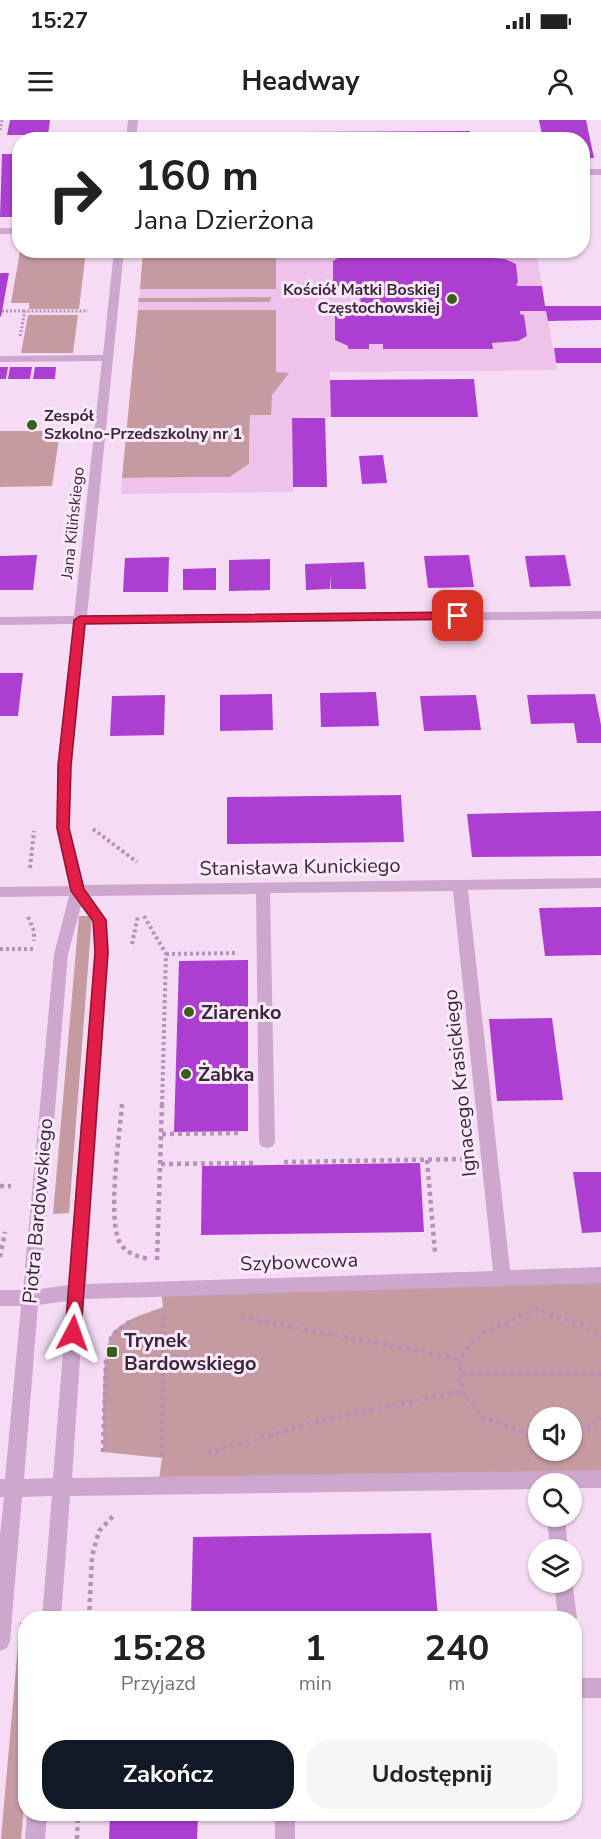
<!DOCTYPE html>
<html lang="pl">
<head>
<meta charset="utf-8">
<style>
	:root { --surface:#fff; --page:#f6f6f6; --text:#222; --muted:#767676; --accent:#111827 }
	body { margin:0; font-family:"Nunito Sans",sans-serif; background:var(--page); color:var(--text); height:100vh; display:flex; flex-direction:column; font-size:22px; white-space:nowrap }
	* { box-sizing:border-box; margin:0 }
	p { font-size:20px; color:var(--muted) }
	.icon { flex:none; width:33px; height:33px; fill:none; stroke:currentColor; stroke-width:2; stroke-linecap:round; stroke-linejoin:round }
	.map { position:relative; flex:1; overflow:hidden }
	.sheet { position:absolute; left:18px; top:1491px; width:564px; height:210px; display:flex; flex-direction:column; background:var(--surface); border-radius:24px; box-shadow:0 2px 4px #0004 }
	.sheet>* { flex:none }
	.hud { position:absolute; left:12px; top:12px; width:578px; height:126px; border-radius:24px; box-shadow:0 2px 4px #0004; background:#fff; color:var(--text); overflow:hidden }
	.fabs { position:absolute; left:528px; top:1287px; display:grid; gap:12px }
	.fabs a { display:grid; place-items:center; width:54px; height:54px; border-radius:50%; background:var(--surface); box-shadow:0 2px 4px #0004; font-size:30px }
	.pin { position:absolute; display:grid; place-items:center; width:51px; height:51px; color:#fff; margin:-26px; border-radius:12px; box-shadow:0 3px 9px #0006 }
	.me { position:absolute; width:66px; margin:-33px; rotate:4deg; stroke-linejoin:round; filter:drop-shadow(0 0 4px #0008) }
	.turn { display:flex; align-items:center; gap:21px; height:126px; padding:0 24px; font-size:27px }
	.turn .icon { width:78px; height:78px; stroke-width:2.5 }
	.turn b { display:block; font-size:42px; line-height:51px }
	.eta { display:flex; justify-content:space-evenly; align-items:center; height:102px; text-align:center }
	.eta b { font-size:36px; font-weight:700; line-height:42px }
	.cta { display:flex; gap:12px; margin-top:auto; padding:12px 24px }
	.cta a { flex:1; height:69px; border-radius:24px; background:var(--accent); color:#fff; font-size:24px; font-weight:700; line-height:69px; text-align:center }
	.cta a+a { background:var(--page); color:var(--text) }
	.status { display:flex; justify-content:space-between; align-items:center; height:42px; padding:0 30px; background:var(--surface); direction:ltr }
	.status svg { height:16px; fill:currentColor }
	header { display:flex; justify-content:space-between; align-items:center; height:78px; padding:0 24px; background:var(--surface); font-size:27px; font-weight:700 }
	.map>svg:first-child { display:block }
	.green { fill:#c59ba1; fill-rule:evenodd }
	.plaza { fill:#eec2eb; fill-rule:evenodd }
	.building { fill:#ac3ed1 }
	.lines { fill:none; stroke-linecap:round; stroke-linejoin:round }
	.path-far2 { stroke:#b891ba; stroke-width:3; stroke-dasharray:2 2; stroke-linecap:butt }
	.path-far1 { stroke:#b891ba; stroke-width:4; stroke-dasharray:3 3; stroke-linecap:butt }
	.path { stroke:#b891ba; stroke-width:4.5; stroke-dasharray:4 4; stroke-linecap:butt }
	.minor { fill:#cda7ce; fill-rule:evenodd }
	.route { fill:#e11d48; stroke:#92132f; stroke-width:1.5 }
	.poi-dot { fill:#376019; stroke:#fbe9fb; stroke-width:2 }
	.labels { text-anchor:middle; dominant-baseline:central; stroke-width:6; stroke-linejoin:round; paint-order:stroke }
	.far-poi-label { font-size:16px; font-weight:bold; fill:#37283a; stroke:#fbe9fb; text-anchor:end }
	.far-street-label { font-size:16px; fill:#37283a; stroke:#fbe9fb }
	.street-label { font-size:20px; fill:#37283a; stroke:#fbe9fb }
	.poi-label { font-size:20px; font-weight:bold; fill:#37283a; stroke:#fbe9fb; text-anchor:start }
</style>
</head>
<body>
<div class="status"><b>15:27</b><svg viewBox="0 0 49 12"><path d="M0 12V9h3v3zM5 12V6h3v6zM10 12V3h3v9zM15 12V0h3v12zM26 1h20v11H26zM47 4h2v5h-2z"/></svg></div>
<header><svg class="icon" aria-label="menu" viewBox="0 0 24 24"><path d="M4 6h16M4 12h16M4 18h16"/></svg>Headway<svg class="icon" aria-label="person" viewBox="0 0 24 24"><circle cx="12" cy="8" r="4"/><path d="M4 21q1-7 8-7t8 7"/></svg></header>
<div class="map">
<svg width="601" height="1719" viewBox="0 0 601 1719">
	<rect width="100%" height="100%" fill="#f5dcf4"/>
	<path class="green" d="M261,130L277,135L276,169H140L143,131Z
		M20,131H86L79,189H29V183H11Z
		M271,177V182H138L139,178Z
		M138,190H276V252H290L271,295H250L249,344L230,357L122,358Z
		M28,195H78L73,233H21Z
		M0,311H60L52,366L0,367Z
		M79,796H92L69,1093L53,1094Z
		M601,1155V1359L158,1366L162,1338L103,1332C104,1305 100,1239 111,1216C120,1200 148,1193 163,1187L161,1169ZM538,1298H572V1330H538Z
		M20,1502H26V1664L21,1719H1Z"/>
	<path class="plaza" d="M261,131H536L557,250L330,252L331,297L292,298L293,372L121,374L122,358L231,357L249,344L250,295H271L272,275L289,253L276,252V190H138V182H270L271,177L139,178L140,169H276V135ZM481,131L482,137L505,139L516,144L518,162L516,165L518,166H542L546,191H520V194L524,195L527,215L518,221L492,223L493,229L383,224H369V229L346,226L335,220V196L339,193H361L360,167H338L333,164V141L340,137H377V132Z"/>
	<path class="building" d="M10,0H50L48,15H7Z
		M539,0H586L594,38H582V20H543Z
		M470,11L471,20H298V12Z
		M2,34H20V97H0Z
		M481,131L482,137L505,139L516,144L518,162L516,165L518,166H542L545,186H601V200L548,201L546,191H520V194L524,195L527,216L518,221L492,223L493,229H383V224H369V229H348V226L335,220V196L339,193H361L360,167H338L333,164V141L340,137H377L376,132Z
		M0,153H9L1,197L0,196Z
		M554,228H601V243H556Z
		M0,247H8L6,259H0Z
		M10,247H32L30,259H8Z
		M35,247H56L55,259H33Z
		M474,259L478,297H331L330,260Z
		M292,298H325L327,367H293Z
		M383,335L387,363L362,364L359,336Z
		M37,435L33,470H0V436Z
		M469,435L474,467L428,468L424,436Z
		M565,435L571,466L530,467L525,436Z
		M169,437L168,472H123L125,438Z
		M270,439V470L229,471V440Z
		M364,442L366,469H331L330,455V469L306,470L305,444Z
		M216,448V470H183V449Z
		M0,553H23L18,596H0Z
		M376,572L379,606L321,607L320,573Z
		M272,574L273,610L220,611V575Z
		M595,574L601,605V623H577L574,603L531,604L527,575Z
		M165,575L164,615L110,616L112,576Z
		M476,575L481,610L424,611L420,576Z
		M401,675L404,722L227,724V677Z
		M601,691V736L472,737L467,694Z
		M601,787V835L545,836L539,788Z
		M248,840V1011L174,1012L179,841Z
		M552,898L563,980L497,981L489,899Z
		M420,1043L424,1112L201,1115L202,1046Z
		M573,1052H601V1112L582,1113Z
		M431,1413L438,1498H191L193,1417Z
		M110,1694H198L197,1719H109Z"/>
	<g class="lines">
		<path class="path-far2" d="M0,10L2,0
			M2,191H25
			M20,216L25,191H88"/>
		<path class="path-far1" d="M93,709L137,742
			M30,748L34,711
			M144,796L166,834L162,985
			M28,797L34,811V821
			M132,824L138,796
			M0,829H34
			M166,834L238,833"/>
		<path class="path" d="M122,984C120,1013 106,1102 121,1125C128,1134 139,1137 150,1139
			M162,1014L239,1013
			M427,1040L435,1132
			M284,1042L463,1039
			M161,1044L253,1043
			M0,1066H11
			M0,1137L5,1112
			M157,1140L162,984
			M241,1197L459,1239
			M462,1254H601
			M572,1315L592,1306L601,1298
			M538,1317L482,1297L462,1271L459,1239L478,1215L536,1190L587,1207L601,1218
			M103,1332L106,1240L112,1215L132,1200
			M207,1333L323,1300L462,1271
			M162,1336L163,1197
			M89,1498L92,1436L99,1411L114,1395
			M77,1719L78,1694"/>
		<path class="minor" d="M128,0H138L136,20H126Z
			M582,49H601V55H582Z
			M0,108H20V114H0Z
			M114,130H124L87,496L601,491V499L86,504L72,645L70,708L84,765L601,758V768L468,770L510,1150L601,1147V1163L84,1179L72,1358L601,1350V1368H572V1364H538V1369L70,1376L61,1498H42L52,1376L22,1377L10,1521L7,1528L0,1531V1415L4,1377H0V1359H5L21,1186H0V1170H23L54,834L69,776L0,777V767L69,766L56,708L58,645L73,504L0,505V497L74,496L102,241L0,242V236L103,235ZM453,771L493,1151L86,1164L109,832L107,800L90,776L256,774L259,1021L261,1026L267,1028L273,1026L275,1021L270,773ZM81,786L93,801L95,832L68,1165L40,1169L68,834ZM67,1181L53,1358L24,1359L38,1185Z
			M547,1396H565L568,1430H550Z
			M572,1459L577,1498L574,1503V1498H558L554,1462H572Z
			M574,1558H601V1578H574Z
			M27,1694H47L45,1719H25Z
			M275,1694H295V1719H275Z"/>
	</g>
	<path class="route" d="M458,492L464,496L462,499L85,504L71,645L69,708L84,769L106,800L108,832L81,1213L78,1218L73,1220L67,1218L65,1213L95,832L93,801L71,771L57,708L58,645L74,500L80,496Z"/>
	<g class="poi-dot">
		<circle cx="452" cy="179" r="6"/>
		<circle cx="32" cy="305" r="6"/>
		<circle cx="189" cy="892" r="6"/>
		<circle cx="186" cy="954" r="6"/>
		<rect x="106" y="1226" width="12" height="12" rx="3"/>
	</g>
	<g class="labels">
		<g class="far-poi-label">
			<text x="440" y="170">Kościół Matki Boskiej<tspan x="440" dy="18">Częstochowskiej</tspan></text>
			<text x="44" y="296" text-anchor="start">Zespół<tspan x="44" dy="18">Szkolno-Przedszkolny nr 1</tspan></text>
		</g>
		<g class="far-street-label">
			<text transform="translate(73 403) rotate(-84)">Jana Kilińskiego</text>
		</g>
		<g class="street-label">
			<text transform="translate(300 747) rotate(-1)">Stanisława Kunickiego</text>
			<text transform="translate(460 963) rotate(-96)">Ignacego Krasickiego</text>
			<text transform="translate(38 1091) rotate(-85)">Piotra Bardowskiego</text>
			<text transform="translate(299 1142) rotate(-2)">Szybowcowa</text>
		</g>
		<g class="poi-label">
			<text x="201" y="892">Ziarenko</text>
			<text x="198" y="954">Żabka</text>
			<text x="124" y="1220">Trynek<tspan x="124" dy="23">Bardowskiego</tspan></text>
		</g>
	</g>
</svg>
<div class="fabs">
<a><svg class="icon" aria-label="sound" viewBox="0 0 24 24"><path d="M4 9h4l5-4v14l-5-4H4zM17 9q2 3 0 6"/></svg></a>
<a><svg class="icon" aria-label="search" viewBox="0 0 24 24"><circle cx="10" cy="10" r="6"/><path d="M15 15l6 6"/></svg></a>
<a><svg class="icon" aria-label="layers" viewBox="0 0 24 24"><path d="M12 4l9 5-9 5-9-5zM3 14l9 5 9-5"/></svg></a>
</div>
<div class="pin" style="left:458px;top:496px;background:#d93025"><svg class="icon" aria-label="arrive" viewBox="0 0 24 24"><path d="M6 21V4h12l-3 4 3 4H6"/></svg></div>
<svg class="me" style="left:73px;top:1213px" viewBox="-20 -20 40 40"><path d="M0-17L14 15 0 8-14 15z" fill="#e11d48" stroke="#fff" stroke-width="4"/></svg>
<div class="hud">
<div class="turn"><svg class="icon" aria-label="right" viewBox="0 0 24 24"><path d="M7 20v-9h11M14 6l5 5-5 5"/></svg><div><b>160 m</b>Jana Dzierżona</div></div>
</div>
<section class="sheet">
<div class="eta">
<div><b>15:28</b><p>Przyjazd</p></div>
<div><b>1</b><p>min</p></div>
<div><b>240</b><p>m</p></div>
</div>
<div class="cta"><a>Zakończ</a><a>Udostępnij</a></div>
</section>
</div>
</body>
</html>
